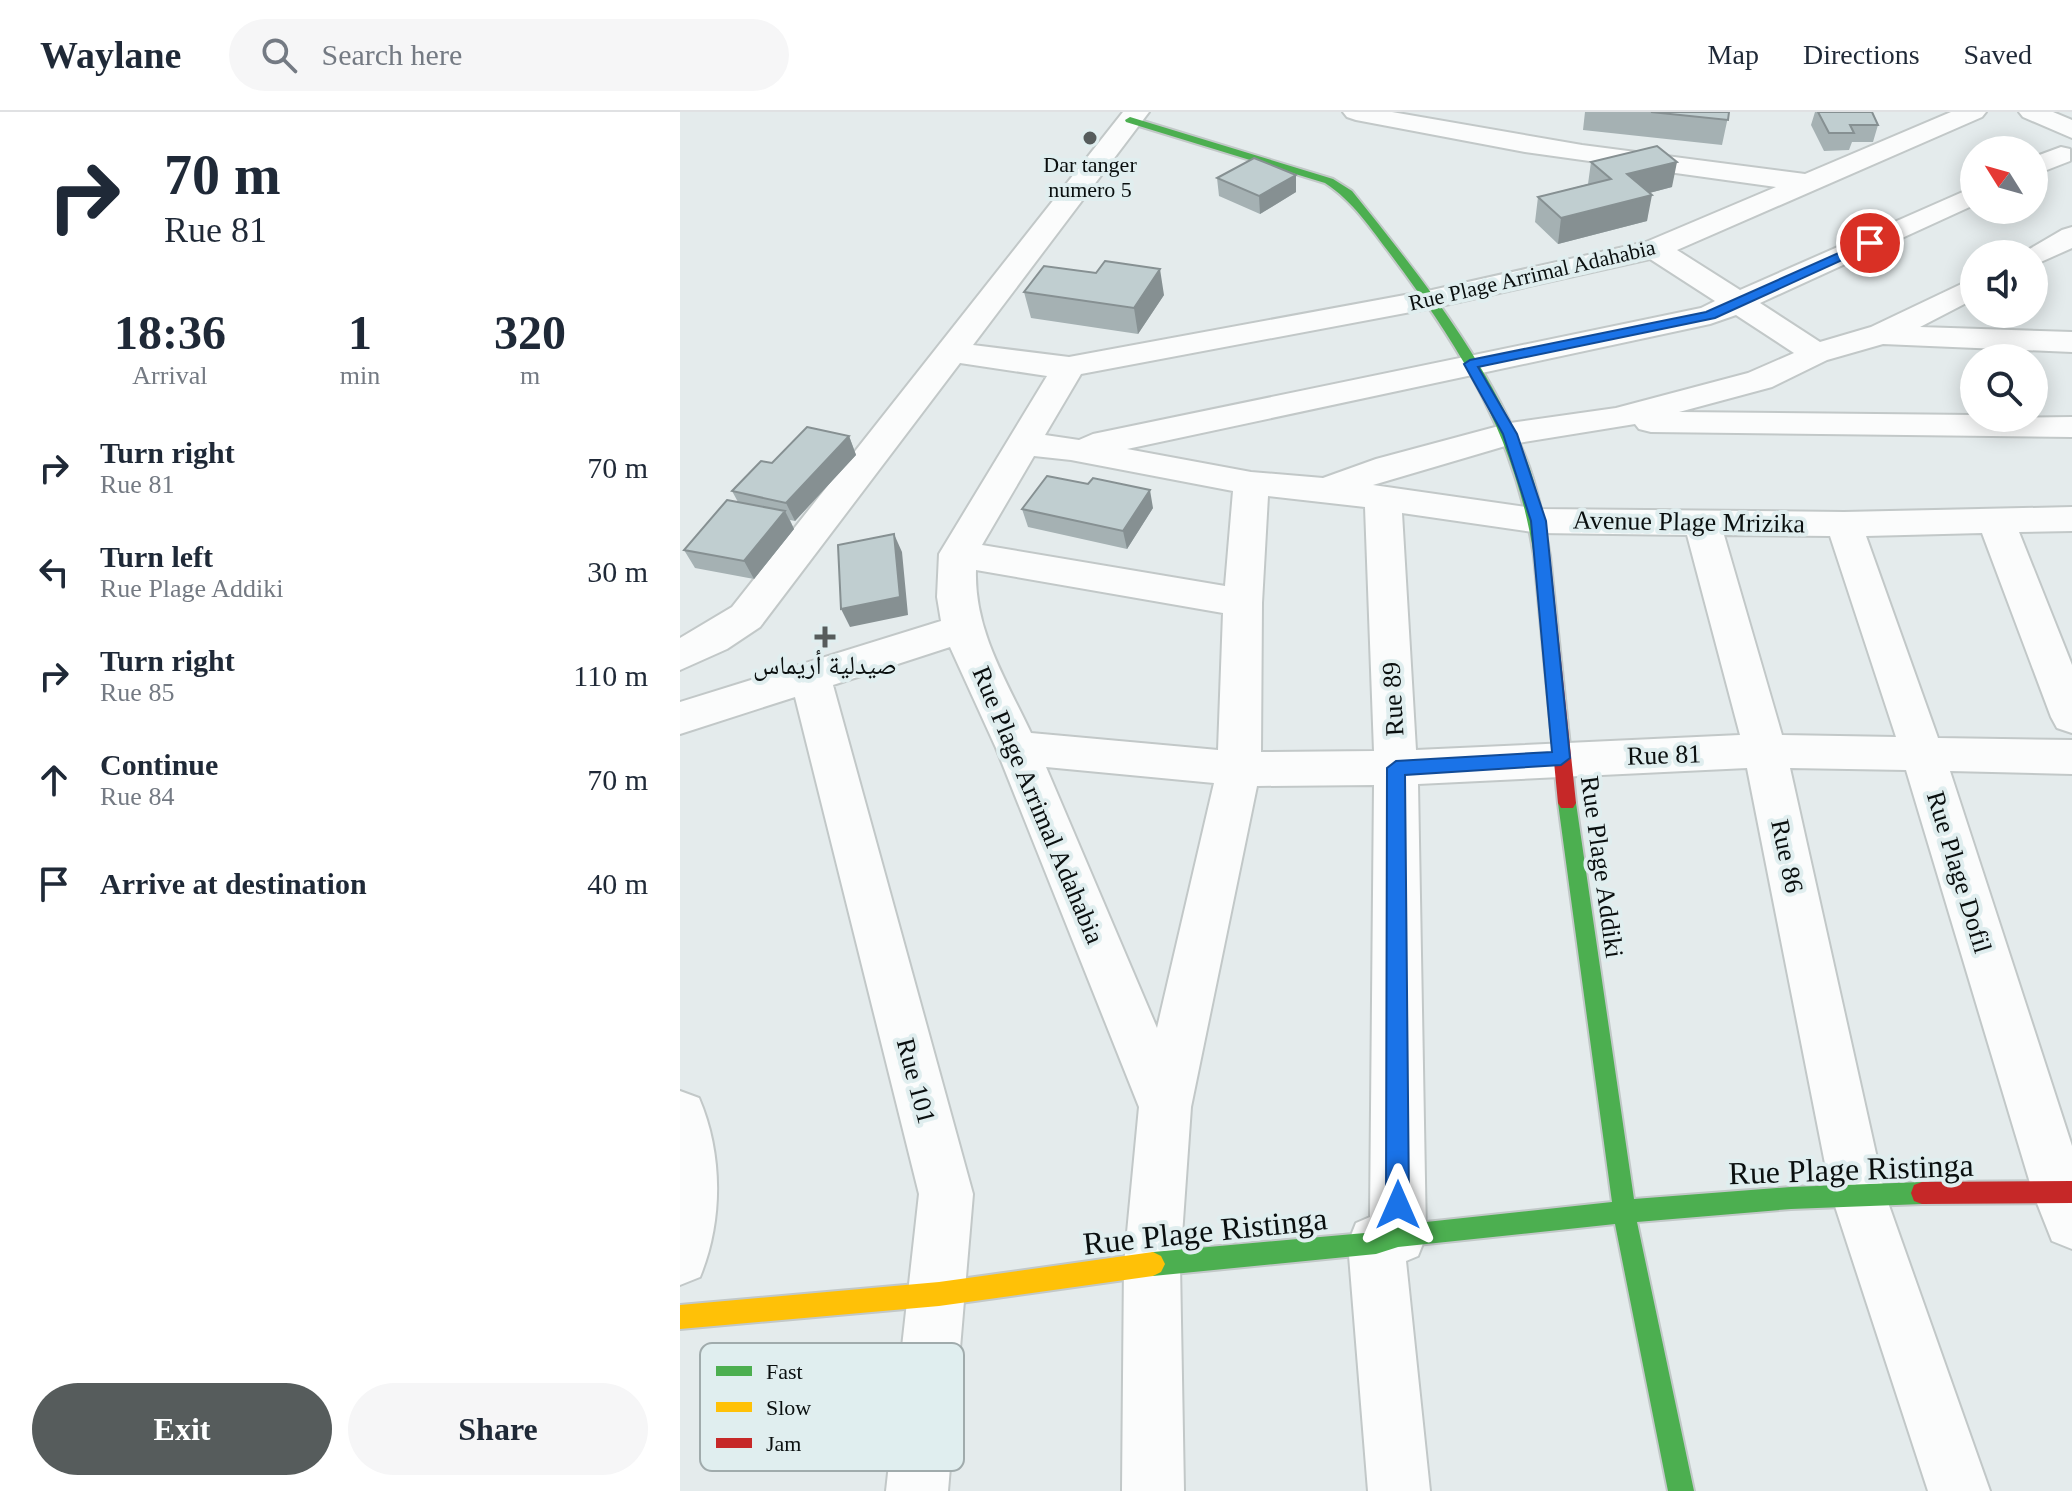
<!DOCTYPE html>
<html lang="en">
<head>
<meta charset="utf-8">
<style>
	:root { --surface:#fff; --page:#f6f6f7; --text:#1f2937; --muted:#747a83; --line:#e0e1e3; --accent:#565c5c }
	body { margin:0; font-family:"Times New Roman","Noto Naskh Arabic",serif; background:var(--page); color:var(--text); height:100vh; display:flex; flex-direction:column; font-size:30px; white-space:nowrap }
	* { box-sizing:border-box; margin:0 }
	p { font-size:26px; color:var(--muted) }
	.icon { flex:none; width:44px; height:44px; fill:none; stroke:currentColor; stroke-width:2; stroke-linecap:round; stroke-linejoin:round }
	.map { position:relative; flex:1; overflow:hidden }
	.details { display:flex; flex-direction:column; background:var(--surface); width:680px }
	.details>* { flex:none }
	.guide { background:#fff; color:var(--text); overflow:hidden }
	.needle { width:52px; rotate:307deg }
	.buttons { position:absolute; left:1280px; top:24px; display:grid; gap:16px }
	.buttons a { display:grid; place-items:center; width:88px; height:88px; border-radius:50%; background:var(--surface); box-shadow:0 4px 20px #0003; font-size:40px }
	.pin { position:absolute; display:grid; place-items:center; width:68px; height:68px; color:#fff; margin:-34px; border:4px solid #fff; border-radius:50%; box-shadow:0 2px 8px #0007 }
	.me { position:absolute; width:88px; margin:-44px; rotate:0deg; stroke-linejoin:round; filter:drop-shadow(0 0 6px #0008) }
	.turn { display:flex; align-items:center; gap:28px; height:168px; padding:0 32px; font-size:36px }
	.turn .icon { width:104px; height:104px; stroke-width:2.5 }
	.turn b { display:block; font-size:56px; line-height:68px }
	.eta { display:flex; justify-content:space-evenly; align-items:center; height:136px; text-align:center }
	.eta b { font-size:48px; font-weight:700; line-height:56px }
	.primary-button { display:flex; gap:16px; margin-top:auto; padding:16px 32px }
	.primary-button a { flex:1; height:92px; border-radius:48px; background:var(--accent); color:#fff; font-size:32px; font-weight:700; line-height:92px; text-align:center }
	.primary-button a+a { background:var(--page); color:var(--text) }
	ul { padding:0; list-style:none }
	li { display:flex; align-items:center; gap:24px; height:104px; padding:0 32px }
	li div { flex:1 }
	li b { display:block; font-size:30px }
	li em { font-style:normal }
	header { display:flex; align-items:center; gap:48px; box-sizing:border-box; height:112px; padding:0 40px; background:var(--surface); border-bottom:2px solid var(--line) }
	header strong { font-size:38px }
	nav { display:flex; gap:44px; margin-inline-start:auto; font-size:28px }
	.search { width:560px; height:72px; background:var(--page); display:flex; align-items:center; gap:20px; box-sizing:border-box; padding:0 28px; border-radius:44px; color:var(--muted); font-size:30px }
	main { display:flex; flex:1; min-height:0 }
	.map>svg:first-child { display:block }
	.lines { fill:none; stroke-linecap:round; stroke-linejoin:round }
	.street-casing { stroke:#c2c8c8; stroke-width:4 }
	.fast-casing { stroke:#c2c8c8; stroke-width:4 }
	.slow-casing { stroke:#c2c8c8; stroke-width:4 }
	.jam-casing { stroke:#c2c8c8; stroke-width:4 }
	.street { fill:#fbfcfc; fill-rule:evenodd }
	.fast { fill:#4caf50; fill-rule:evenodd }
	.slow { fill:#ffc107; fill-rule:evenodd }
	.jam { fill:#c62828; fill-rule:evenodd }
	.wall { fill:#a5b1b3 }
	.shaded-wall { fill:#869092 }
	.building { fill:#c0ced0; stroke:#869092; stroke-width:2 }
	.route { fill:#1a73e8; stroke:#114b97; stroke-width:2 }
	.poi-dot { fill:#565c5c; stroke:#e0eeef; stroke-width:3 }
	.labels { text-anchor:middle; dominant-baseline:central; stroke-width:8; stroke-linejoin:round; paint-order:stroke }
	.far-poi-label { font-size:22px; fill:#0a0f0f; stroke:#e0eeef }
	.far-street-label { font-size:22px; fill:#0a0f0f; stroke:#e0eeef }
	.street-label { font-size:26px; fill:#0a0f0f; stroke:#e0eeef }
	.poi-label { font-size:26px; fill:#0a0f0f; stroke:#e0eeef }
	.near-street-label { font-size:32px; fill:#0a0f0f; stroke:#e0eeef }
	.key { fill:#e0eeef; stroke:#a0abac; stroke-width:2 }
	.key-label { font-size:22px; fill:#0a0f0f }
</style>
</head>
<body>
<header>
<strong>Waylane</strong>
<div class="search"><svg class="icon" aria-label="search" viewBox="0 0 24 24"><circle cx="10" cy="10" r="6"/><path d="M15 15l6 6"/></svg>Search here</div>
<nav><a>Map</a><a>Directions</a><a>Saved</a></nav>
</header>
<main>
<section class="details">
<div class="guide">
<div class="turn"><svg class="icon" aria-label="right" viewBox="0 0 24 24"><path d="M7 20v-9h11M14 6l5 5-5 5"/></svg><div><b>70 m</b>Rue 81</div></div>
</div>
<div class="eta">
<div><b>18:36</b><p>Arrival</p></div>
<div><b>1</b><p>min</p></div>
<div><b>320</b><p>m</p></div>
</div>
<ul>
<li><svg class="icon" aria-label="right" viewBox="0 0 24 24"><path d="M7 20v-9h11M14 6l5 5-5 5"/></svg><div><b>Turn right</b><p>Rue 81</p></div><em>70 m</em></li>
<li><svg class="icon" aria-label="left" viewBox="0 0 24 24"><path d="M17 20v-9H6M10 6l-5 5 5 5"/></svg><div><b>Turn left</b><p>Rue Plage Addiki</p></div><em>30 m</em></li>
<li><svg class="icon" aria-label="right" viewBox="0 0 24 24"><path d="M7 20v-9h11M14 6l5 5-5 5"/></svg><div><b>Turn right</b><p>Rue 85</p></div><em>110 m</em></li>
<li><svg class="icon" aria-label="ahead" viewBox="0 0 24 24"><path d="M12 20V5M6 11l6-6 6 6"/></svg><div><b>Continue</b><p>Rue 84</p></div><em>70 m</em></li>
<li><svg class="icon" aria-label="arrive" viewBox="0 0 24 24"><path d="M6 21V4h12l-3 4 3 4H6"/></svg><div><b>Arrive at destination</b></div><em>40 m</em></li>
</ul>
<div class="primary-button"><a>Exit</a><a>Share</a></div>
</section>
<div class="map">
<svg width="1392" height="1379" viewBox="0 0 1392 1379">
	<rect width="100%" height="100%" fill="#e4ebec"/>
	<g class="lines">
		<g class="street-casing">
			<path id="street" d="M443,0H469L293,233L389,245L752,178L966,130L1096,75L845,40L676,8L667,5L663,0H712L902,33L1125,62L1271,0H1306L1302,5L997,138L1060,178L1294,75V93L1080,191L1140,230L1191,215L1294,166V187L1240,215L1392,220V240L1203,232L1147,248L1092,275L999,300L1294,303V306L1392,305V325L971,320L959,317L955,312L832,332L693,373L859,397L1164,400L1392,395V419L1339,420L1392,553V621L1377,616L1371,605L1302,421L1186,424L1258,626L1392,628V662L1270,659L1392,1034V1137L1372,1129L1353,1081L1226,658L1110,656L1205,1082L1310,1379H1248L1151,1082L1067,656L738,672L746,1124L738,1144L726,1149L750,1379H688L668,1131L676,1111L690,1105L694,673L577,674L511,995L500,1152L504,1379H442L444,1152L459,995L316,636L270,535L153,573L293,1082L268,1379H206L239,1082L115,585L0,622V590L261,509L257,485L259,442L367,264L280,251L80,515L47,537L0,558V526L52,495ZM970,147L1035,189L1021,196L413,322L399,328L365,323L401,262L752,196ZM1056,203L1114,241L1068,261L936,296L830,311L696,347L643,366L571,360L447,337L1030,212ZM354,344L391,348L553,379L545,474L302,433ZM588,384L685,395L694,639L581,640L582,491ZM722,401L859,421L1007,423L1060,623L736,638ZM1044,423L1150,424L1216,625L1102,623ZM296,458L543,501L538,638L351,621C326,568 294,518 296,458ZM366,655L534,671L477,916Z
				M1339,0H1373L1392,8V26L1343,5Z
				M1381,35L1390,37V49L1354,63V45Z
				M1392,115V136L1354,153V142H1341L1382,118Z
				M0,979L19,986C43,1042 43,1109 20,1165L0,1173Z"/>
		</g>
		<g class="fast-casing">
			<path id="fast" d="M450,5L653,67L672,79C738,161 805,245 845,344C858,376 864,410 870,444L867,448H857L854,444C835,324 783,239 711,143C691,117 673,89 645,71L446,10L445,8Z
				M887,684L893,686L896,691L954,1087L1111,1075L1242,1070L1250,1073L1253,1081L1250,1089L1242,1092L1111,1097L957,1110L1014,1379H988L935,1112L718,1135L696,1142L473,1164L465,1160L461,1152L465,1144L473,1140L696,1120L718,1113L932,1090L878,691L881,686Z"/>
		</g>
		<g class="slow-casing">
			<path id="slow" d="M473,1140L481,1144L485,1152L481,1160L473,1164L259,1194L0,1217V1193L259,1170Z"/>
		</g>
		<g class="jam-casing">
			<path id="jam" d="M862,439L870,444L896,691L893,696H881L878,691L854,444Z
				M1392,1069V1091L1242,1092L1234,1089L1231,1081L1234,1073L1242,1070Z"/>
		</g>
		<use href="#street" class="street"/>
		<use href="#fast" class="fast"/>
		<use href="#slow" class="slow"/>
		<use href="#jam" class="jam"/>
	</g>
	<path class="wall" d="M905,0H1049L1042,33L903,18Z
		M1135,0H1192L1198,13L1193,30H1172L1169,38L1144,39L1131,13Z
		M911,50L992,75L969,81L967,109L878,132L855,110L858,85L908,72Z
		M616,63V80L580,102L539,84L537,66Z
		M344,180L484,183L458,222L351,206Z
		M169,324L176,343L115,409L110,408L114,417L74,467L15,456L4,438L58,390L52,379L92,351Z
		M473,396L447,437L348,415L342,397Z"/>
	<path class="shaded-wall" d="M997,50L992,75L943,88L947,62Z
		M616,63V80L580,102L579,84Z
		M972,83L967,109L878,132L881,106Z
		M480,157L484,183L458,222L454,196Z
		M169,324L176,343L115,409L106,391Z
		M470,378L473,396L447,437L443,419Z
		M105,399L114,417L74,467L64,449Z
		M214,422L222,440L228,503L170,515L161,497Z"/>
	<path class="building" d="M971,0H1049L1048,8Z
		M1138,0H1192L1198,13H1170L1174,21H1149Z
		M977,34L997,50L947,62L972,83L881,106L858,85L931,67L911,50Z
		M574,46L616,63L579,84L537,66Z
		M425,149L480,157L454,196L344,180L364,154L416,161Z
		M127,315L169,324L106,391L52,379L81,349L92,351Z
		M367,364L408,372L413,366L470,378L443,419L342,397Z
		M47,388L105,399L64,449L4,438Z
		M214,422L220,485L161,497L158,433Z"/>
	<path class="route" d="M1190,127L1196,131L1195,133L1035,206L798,255L837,322L866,409L890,646L881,653L725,663L729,1093L726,1101L718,1104L710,1101L706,1093L707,656L716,649L872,640L851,409L823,322L784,252L790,248L1026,200Z"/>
	<g class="poi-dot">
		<circle cx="410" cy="26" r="8"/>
		<path d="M141 513h8v8h8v8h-8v8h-8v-8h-8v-8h8z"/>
	</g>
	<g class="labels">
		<g class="far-poi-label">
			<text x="410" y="52">Dar tanger<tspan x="410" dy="25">numero 5</tspan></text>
		</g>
		<g class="far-street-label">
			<text transform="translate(852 163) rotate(-13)">Rue Plage Arrimal Adahabia</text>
		</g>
		<g class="street-label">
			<text transform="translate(1009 410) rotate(1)">Avenue Plage Mrizika</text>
			<text transform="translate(713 587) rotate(-93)">Rue 89</text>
			<text transform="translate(984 643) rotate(-2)">Rue 81</text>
			<text transform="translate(358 693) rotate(67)">Rue Plage Arrimal Adahabia</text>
			<text transform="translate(1107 744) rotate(78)">Rue 86</text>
			<text transform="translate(922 755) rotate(82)">Rue Plage Addiki</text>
			<text transform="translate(1279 760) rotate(73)">Rue Plage Dofil</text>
			<text transform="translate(236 969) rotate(75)">Rue 101</text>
		</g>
		<g class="poi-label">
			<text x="145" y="553">صيدلية أريماس</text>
		</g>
		<g class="near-street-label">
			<text transform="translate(1171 1057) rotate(-2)">Rue Plage Ristinga</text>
			<text transform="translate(525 1119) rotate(-6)">Rue Plage Ristinga</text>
		</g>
	</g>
	<rect x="20" y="1231" width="264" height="128" rx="12" class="key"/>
	<rect x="36" y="1254" width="36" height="10" fill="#4caf50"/>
	<rect x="36" y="1290" width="36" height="10" fill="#ffc107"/>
	<rect x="36" y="1326" width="36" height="10" fill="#c62828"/>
	<g class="key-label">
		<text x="86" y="1267">Fast</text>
		<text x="86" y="1303">Slow</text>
		<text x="86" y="1339">Jam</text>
	</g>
</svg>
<div class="buttons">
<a><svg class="needle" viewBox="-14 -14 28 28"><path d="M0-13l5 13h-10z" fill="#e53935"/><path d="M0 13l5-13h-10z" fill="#747a83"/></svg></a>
<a><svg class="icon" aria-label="sound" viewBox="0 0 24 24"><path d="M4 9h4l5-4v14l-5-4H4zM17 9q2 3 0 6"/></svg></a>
<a><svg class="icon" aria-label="search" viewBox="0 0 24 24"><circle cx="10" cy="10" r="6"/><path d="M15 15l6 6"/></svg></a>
</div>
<div class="pin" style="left:1190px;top:131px;background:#d93025"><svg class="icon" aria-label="arrive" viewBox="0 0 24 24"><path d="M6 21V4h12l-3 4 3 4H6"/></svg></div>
<svg class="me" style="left:718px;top:1093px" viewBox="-20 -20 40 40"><path d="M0-17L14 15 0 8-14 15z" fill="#1a73e8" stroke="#fff" stroke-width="4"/></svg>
</div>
</main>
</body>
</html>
